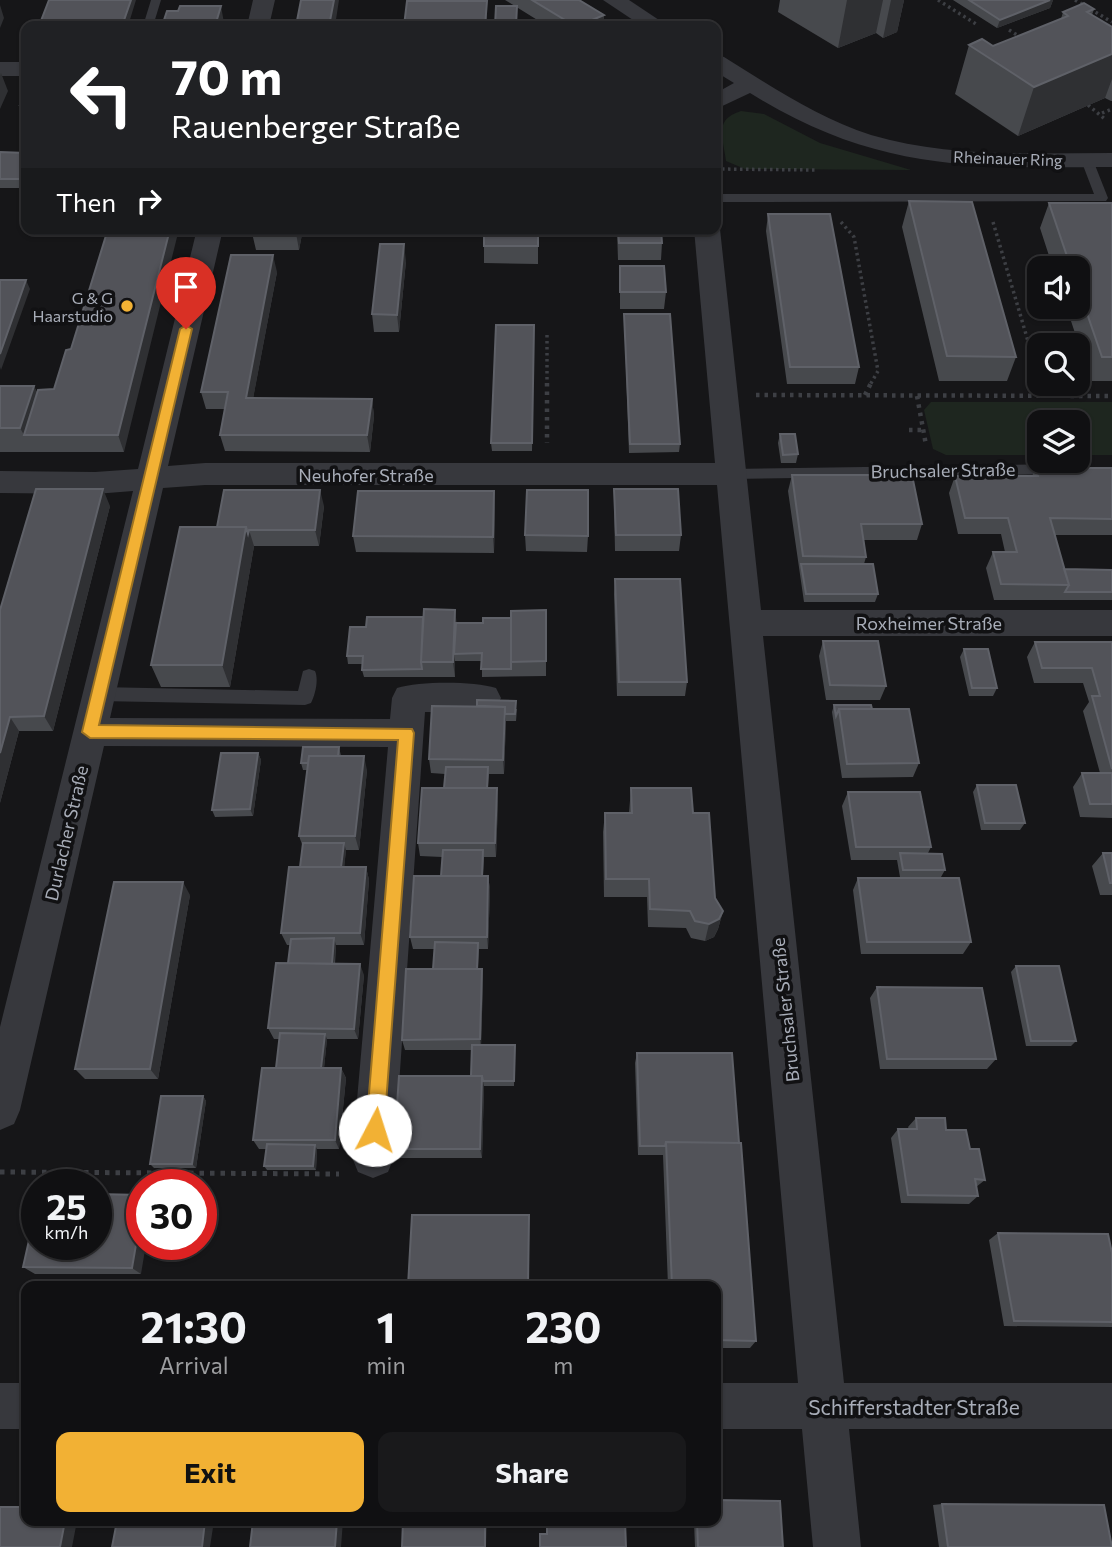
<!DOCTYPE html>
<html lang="en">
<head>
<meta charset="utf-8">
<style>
	:root { --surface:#101012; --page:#19191b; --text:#f1f3f6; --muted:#9c9d9f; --line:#303032; --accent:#f2b134 }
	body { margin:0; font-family:Commissioner,sans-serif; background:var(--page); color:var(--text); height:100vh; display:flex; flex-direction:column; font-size:26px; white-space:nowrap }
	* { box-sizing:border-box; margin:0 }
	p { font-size:23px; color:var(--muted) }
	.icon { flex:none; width:38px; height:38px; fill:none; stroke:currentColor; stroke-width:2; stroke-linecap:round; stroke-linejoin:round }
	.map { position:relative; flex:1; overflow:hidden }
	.panel { position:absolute; left:21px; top:1281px; width:700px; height:245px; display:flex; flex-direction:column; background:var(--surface); border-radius:14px; box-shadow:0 2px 5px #0004,0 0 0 2px var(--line) }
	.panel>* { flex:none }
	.guide { position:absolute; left:21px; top:21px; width:700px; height:214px; border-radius:14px; box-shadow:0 2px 5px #0004,0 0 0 2px var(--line); background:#202124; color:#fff; overflow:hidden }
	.buttons { position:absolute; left:1027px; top:256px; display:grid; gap:14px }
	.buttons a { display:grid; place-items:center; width:63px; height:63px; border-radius:14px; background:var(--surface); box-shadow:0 2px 5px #0004,0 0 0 2px var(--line); font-size:35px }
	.speed { position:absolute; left:21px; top:1169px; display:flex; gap:14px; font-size:35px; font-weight:700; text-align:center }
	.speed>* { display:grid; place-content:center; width:91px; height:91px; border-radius:50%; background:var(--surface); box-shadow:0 2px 5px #0004,0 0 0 2px var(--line); line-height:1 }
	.speed small { font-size:18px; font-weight:400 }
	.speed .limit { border:10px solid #d22; background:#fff; color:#111 }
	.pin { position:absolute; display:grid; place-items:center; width:60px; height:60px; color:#fff; margin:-72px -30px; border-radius:50% 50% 50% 0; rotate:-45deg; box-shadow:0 0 7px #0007 }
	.pin .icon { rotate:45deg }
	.me { position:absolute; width:77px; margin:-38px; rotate:5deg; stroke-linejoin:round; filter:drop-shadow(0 0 5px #0008) }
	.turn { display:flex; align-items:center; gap:24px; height:147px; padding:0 35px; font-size:32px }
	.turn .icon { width:91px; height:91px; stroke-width:2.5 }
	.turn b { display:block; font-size:49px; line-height:60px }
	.then { display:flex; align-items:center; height:66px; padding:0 35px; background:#0003; gap:14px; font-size:26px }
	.eta { display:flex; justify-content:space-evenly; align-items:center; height:119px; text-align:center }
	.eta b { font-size:42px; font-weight:700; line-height:49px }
	.primary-button { display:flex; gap:14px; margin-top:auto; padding:14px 35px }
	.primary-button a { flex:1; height:80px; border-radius:14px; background:var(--accent); color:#111; font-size:28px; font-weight:700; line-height:80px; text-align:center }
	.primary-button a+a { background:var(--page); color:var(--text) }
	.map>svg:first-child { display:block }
	.green { fill:#1e261f }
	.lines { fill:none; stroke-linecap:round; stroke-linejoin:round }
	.path-far2 { stroke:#3d3f44; stroke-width:3.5; stroke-dasharray:2.5 3.5; stroke-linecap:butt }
	.path-far1 { stroke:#3d3f44; stroke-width:4.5; stroke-dasharray:3.5 5; stroke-linecap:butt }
	.path { stroke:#3d3f44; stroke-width:5; stroke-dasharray:4.5 6; stroke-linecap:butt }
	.service { fill:#37383d; fill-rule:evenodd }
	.minor { fill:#37383d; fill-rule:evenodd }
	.wall { fill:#47494d }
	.shaded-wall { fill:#2f3033 }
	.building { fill:#525359; stroke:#5f6168; stroke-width:2 }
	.route { fill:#f2b134; stroke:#9d7322; stroke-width:2 }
	.poi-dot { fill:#f2b134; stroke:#111113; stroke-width:2.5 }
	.labels { text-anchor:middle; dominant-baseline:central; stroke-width:7; stroke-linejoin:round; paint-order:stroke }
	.far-street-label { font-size:16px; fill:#a8adb8; stroke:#111113 }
	.far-poi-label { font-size:16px; fill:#a8adb8; stroke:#111113; text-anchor:end }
	.street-label { font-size:18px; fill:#a8adb8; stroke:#111113 }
	.near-street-label { font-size:21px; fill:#a8adb8; stroke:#111113 }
</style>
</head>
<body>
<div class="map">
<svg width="1112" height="1547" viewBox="0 0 1112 1547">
	<rect width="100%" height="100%" fill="#161618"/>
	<path class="green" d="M741,111L764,114L820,143L911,170L745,169L726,161C723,137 713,120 741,111Z
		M931,402H1112V455H1078V422H1040L1039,455H946L933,449L924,410Z"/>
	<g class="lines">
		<path class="path-far2" d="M938,0L976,24
			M1075,0L1112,22
			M1009,30L1022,38
			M1088,105L1106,120
			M1102,113L1112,109
			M716,169L816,170
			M841,222L854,237L878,371L870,385
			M993,222L1040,382
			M547,335V385"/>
		<path class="path-far1" d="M547,383V443
			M1040,383L1044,396
			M756,395L1112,396
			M865,395L871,383
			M917,396L926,445
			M909,430H923"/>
		<path class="path" d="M0,1172L339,1174"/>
		<path class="service" d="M151,0H161L153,26H143Z
			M1087,156L1093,160L1108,198L1106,201L716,202V194H1094L1081,160Z
			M1060,464L1067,469L1060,474L731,479L724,474L731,469Z
			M309,669L315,671C319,680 315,695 311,703L305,705L99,701L93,699L91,694L93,689L99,687L298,691L303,671Z"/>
		<path class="minor" d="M253,0H275L269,26H247Z
			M603,0H629L668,26H642Z
			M716,55L724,57C771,86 818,118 871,135C949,158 1032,153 1112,153V167C970,168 875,171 750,93L716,109V93L734,83L716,72Z
			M0,62H26V76H0Z
			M716,223L720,229L761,610H1112V636H763L844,1383H1112V1429H849L861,1547H813L802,1429H716V1383H798L717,485H205L163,488L110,718L390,719L392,698L397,688C420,681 473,681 496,688L501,698L496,708L484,712H425L394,1157L388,1172L373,1178L358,1172L352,1157L388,747L104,746L20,1110L14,1124L0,1130V1027L133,491L95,494L0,493V471L95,472L138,469L197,229H223L168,466L205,463H715L694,229H716Z
			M0,1383H26V1429H0Z"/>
	</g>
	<path class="wall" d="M505,0H579L604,15L603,26H547Z
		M780,0H904L897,32L883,38L876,33L838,48L778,12Z
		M953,0H1053L1050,8L997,28Z
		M1094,9L1092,15L1112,27V101H1111L1105,98L1018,136L955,94L969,45L993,46L1061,19L1063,12Z
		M26,89V114H23L20,105Z
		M0,152L26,153V188H0Z
		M909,201L1016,357L1007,381H939L902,227Z
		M1049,203H1112V381H1091L1066,306H1078V268H1053L1040,228Z
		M768,214L859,367L855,384H787L766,231Z
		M108,229L124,452H0V386H34L37,393L54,389L71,349Z
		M253,229H303L299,250H256L252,233Z
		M538,229V264L484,263V246Z
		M617,229H661L662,243L661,260H618Z
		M406,261L399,332H374L372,314Z
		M620,266L666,292L664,309H620Z
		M277,272L253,398L372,399L374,416L370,452L225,451L220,435L225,409H206L201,392Z
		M624,314L680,444L679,452L629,453Z
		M534,325L532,451H492L491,443Z
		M780,434L798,454L796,463H781L778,443Z
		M1036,468H1112V535H1055L1064,569L1112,570V600H994L986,568L993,552H1005L1001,534H958L949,493L955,476H1032Z
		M792,475L922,524L917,540H864L866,557L864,564L878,594L875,602H804L788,491Z
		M614,489L681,535L679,551H615L614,505Z
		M110,506L53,731H19L0,803V610Z
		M324,506L319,546H254L230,687H161L151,665L217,527Z
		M495,507L494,553L356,552L353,536Z
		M525,535L588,536L587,552L526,551Z
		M615,579L687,682L685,696H617L614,594Z
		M546,610V676L482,677V661H455V677H364L362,670V664H348L347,656L366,627L457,623H483L511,618Z
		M823,641L886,686L880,700H826L819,656Z
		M1035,642H1112V818L1080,817L1073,787L1082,773H1100L1083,711L1089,702L1083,683H1034L1027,657Z
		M964,649L997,688L993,696H969L960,657Z
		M834,705L872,709L919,763L913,777L842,778L832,712Z
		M432,706L517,709L516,721H506L504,774H489L488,788L498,802L496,857H484L483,876H488L490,889L488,949H479L478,969H482L483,981L481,1045H515L514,1086H484L482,1158H397L394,1149L471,1076L472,1050H405L402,1040L433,969L434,949H413L410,937L441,876L442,857L420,856L418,843L444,788L445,774L431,773L429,759Z
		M339,747L341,756L367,770L359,850H346L344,867H366L369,880L364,945H336L335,964L364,975L358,1039H327L324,1068H341L346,1078L339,1149H317L316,1170H267L264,1166L266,1149H259L253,1140L276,1068L279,1039H274L268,1028L288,963L290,945H287L281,933L300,867L303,847L299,836L307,770H303L301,763Z
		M258,753L261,760L253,816L215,817L212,810Z
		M977,785L1025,823L1020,830H981L973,792Z
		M631,788L693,813L715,898L723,911L718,929L714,937L705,941L691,938L686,928L648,927L647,897H604L603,832L605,813H629Z
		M848,792L931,847L928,853L945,870L941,877H900L897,860H851L842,806Z
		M1103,853H1112V895H1100L1092,866Z
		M858,878L971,942L963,954H861L853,890Z
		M190,895L158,1079H85L75,1069Z
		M1016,966L1076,1041L1071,1046H1026L1011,972Z
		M877,987L996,1059L987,1069H880L870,998Z
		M637,1053L756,1341L750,1348H716V1286H668L663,1155H638L635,1063Z
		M203,1096L206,1101L196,1168H154L150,1164Z
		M916,1118L946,1130L970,1149L985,1180L976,1187L978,1196L969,1204L901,1203L891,1138L898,1129H909L908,1127Z
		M96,1194L141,1274H35L23,1267Z
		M998,1233L1112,1253V1327L1004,1326L989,1240Z
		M942,1504L1112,1547H939L933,1505Z
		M694,1521H716L783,1547H695Z"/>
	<path class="shaded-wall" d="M131,0H136L128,26H122Z
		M334,0H339L335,26H329Z
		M847,0H883L876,33L838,48Z
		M891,0H904L897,32L883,38Z
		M1050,0H1053L1050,8L997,28L1000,20Z
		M487,1V26H485Z
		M0,5L4,18L0,28Z
		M221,6L224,23V26H215Z
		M604,15L603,26H578Z
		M1112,54V79L1105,98L1018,136L1034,87Z
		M1,73L8,91L0,109V76Z
		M170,229H179L124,452L118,435Z
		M297,229H303L299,250L296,233Z
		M404,244L406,261L399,332L397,315Z
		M273,255L277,272L250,415L246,398Z
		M26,280L30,289L1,370L0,367V354Z
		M34,386L45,410L24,435L20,428Z
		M372,399L374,416L370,452L367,435Z
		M103,489L110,506L53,731L44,716Z
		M320,490L324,506L319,546L315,530Z
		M494,491L495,507L494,553L493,537Z
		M246,527L249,530L254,546L230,687L222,665Z
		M455,610L457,625L454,654L455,661V677L453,662Z
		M505,707L506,721L504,774L503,760Z
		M10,717L19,731L0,803V753Z
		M258,753L261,760L253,816L250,809Z
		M364,756L367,770L359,850L355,836Z
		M497,788L498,802L496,857L495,843Z
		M344,843L346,850L343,881L341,874Z
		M366,867L369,880L364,945L360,933Z
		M488,876L490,889L488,949L487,937Z
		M183,882L190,895L158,1079L150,1069Z
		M723,911L718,929L714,937L705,941L709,924Z
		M334,938L336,945L333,975L331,969Z
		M360,964L364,975L358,1039L354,1029Z
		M482,969L483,981L481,1050L480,1039Z
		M325,1034L327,1039L323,1078L320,1073Z
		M341,1068L346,1078L339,1149L335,1140Z
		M482,1076L484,1086L482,1158L480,1149Z
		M203,1096L206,1101L196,1168L192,1164Z
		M315,1145L317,1149L316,1170L313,1166Z
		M142,1210V1244H146L141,1274L132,1268Z
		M529,1215V1286H528Z
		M65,1521H77L72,1547H60Z
		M205,1521H214L210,1547H202Z
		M337,1521H343L341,1547H335Z
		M485,1521H487L486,1547H485Z"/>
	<path class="building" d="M49,0H131L122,26H39Z
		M301,0H334L329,26H296Z
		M532,0H579L604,15L578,26H575Z
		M969,0H1050L1000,20Z
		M407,1H487L485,26H404Z
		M1084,3L1094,9L1087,12L1112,27V54L1034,87L969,45L982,39L993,46L1068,16L1063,12Z
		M180,6H221L215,26H162L167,11H178Z
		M496,6H517L516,26H495Z
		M26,89V105H20Z
		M0,152L26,153V179H0Z
		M909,201L972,202L1016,357L947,356Z
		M1049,203H1112V357H1102L1078,287V268H1071Z
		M768,214H830L859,367H790Z
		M108,229H170L118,435H24L38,390L54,389L66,350L71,349Z
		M253,229H297L296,233H252Z
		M484,229H538V246H484Z
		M618,229H661L662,243H619Z
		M380,244H404L397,315L372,314Z
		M231,255H273L246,398L372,399L367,435H220L228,392H201Z
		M620,266H664L666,292H620Z
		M0,280H26L0,354Z
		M624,314H670L680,444H630Z
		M496,325H534L532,443H491Z
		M0,386H34L20,428H0Z
		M780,434H795L798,454L783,455Z
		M1036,468H1112V519L1050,518L1069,585L1001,584L993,552H1017L1008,518H965L955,476H1038Z
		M792,475H912L922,524H861L866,557L803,556Z
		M36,489H103L44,716L10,717L0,753V610Z
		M614,489H678L681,535H616Z
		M224,490H320L315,530H249L248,534L246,527H217Z
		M527,490H588V536L525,535Z
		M358,491H494L493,537L353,536Z
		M180,527H246L222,665H151Z
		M801,564H873L878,594H806Z
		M1064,569L1112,570V592H1065L1069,585Z
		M615,579H680L687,682H619Z
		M424,609L455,610L453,662H421Z
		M546,610V661L511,662V611Z
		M367,617H423L421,662L422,669L362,670L363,656H347L350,627H366Z
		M483,618H511V669H481L482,653L454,654L456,623H483Z
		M823,641H878L886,686L830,685Z
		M1035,642H1112V769L1092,696H1100L1092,668H1042Z
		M964,649H988L997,688H972Z
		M477,700L516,701L515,714H505V707L477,706Z
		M834,705H871L872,709H839L836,716Z
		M432,706L505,707L503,760L429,759Z
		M839,709H909L919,763L847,764Z
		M303,747H339L338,756H309L308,763H301Z
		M221,753H258L250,809L212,810Z
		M309,756H364L355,836H299Z
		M446,767H488L487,788H444Z
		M1082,773H1112V804H1090Z
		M977,785H1016L1025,823H985Z
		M422,788H497L495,843H418Z
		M631,788H691L693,813H709L715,898L723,911L719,919L709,924L695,921L690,911L650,909L649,879H606L605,813H632Z
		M848,792H920L931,847H856Z
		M303,843H344L341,867H300Z
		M443,850H483L482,876H441Z
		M900,853L942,854L945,870H903Z
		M1103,853H1112V883H1110Z
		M289,867H366L360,933H281Z
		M414,876H488L487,937H410Z
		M858,878H959L971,942H867Z
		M114,882H183L150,1069H75Z
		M334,938L332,964L288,963L291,939Z
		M435,942L478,943L477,969H433Z
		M276,963L360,964L354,1029L268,1028Z
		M1016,966H1059L1076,1041H1031Z
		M406,969H482L480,1039L402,1040Z
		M877,987L982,988L996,1059H887Z
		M280,1033L325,1034L321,1068H276Z
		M472,1045H515L514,1081H483L482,1076H471Z
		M637,1053H732L739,1143L666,1142L665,1146H640Z
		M262,1068H341L335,1140H253Z
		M399,1076H482L480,1149H394Z
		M161,1096H203L192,1164H150Z
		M916,1118H945L946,1130H966L970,1149H979L985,1180L975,1179L978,1196L908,1195L898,1129H917Z
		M666,1142L741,1143L756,1341L716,1340V1286H672Z
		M267,1144L315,1145L313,1166H264Z
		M96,1194L142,1195V1210L132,1268L23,1267L37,1205V1244H96Z
		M412,1215H529L528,1286H408Z
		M998,1233L1108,1234L1112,1253V1322L1014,1321Z
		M716,1500L780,1501L783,1547H698L697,1521H716Z
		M942,1504L1104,1505L1112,1547H948Z
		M0,1507H26V1521H65L60,1547H0Z
		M117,1521H205L202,1547H112Z
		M253,1521H337L335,1547H250Z
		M403,1521H485V1547H402Z
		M547,1521H625L626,1547H540V1534H547Z"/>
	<path class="route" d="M186,325L192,329L99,725L412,729L414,733L384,1130L382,1137L375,1140L368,1137L366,1130L398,740L90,738L82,732L180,329Z"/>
	<circle class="poi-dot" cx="127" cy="306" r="7"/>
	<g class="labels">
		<g class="far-street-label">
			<text transform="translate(1008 158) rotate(2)">Rheinauer Ring</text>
		</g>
		<g class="far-poi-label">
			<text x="113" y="297">G &amp; G<tspan x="113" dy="18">Haarstudio</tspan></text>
		</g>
		<g class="street-label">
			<text transform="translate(943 470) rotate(-1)">Bruchsaler Straße</text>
			<text x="366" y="475">Neuhofer Straße</text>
			<text x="929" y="623">Roxheimer Straße</text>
			<text transform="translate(66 833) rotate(-77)">Durlacher Straße</text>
			<text transform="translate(785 1010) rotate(-96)">Bruchsaler Straße</text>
		</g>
		<g class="near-street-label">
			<text x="914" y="1406">Schifferstadter Straße</text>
		</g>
	</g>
</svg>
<div class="buttons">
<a><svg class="icon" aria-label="sound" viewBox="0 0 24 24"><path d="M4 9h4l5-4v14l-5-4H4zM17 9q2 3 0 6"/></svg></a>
<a><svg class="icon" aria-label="search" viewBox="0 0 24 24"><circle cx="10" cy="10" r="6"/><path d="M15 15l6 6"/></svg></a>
<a><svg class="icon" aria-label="layers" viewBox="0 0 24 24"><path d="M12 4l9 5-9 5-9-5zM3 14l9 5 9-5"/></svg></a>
</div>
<div class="speed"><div>25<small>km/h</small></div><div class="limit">30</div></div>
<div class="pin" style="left:186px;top:329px;background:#d93025"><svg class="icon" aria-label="arrive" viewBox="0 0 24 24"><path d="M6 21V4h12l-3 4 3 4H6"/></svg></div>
<svg class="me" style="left:375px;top:1130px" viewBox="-20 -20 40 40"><circle r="19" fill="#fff"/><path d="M0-13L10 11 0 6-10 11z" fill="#f2b134"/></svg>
<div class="guide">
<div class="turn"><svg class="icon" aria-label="left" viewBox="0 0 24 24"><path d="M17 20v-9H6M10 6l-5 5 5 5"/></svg><div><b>70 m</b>Rauenberger Straße</div></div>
<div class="then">Then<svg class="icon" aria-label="right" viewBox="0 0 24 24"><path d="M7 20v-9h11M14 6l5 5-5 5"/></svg></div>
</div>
<section class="panel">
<div class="eta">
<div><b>21:30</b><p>Arrival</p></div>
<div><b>1</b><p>min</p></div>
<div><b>230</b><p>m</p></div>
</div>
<div class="primary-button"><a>Exit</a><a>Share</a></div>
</section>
</div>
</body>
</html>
